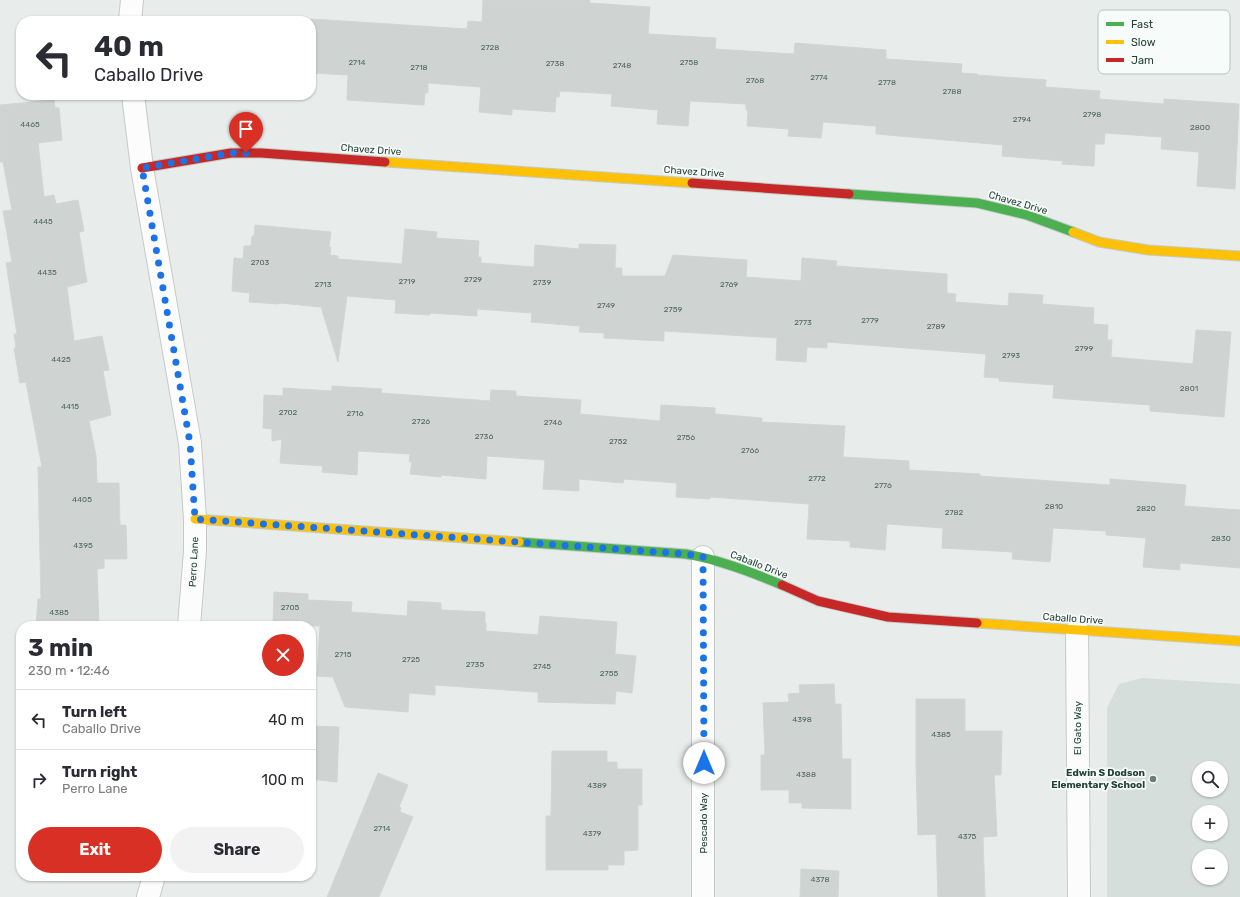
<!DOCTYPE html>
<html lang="en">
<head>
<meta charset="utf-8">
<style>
	:root { --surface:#fff; --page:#f2f2f3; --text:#2b2b33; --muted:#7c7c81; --line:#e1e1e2; --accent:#d93025 }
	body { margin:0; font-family:Rubik,sans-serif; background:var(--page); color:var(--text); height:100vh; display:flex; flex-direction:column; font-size:15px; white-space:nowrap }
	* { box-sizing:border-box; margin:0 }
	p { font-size:13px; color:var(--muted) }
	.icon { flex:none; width:22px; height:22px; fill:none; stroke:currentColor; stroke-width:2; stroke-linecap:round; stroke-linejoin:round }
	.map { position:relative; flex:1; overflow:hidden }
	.details { position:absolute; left:16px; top:621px; width:300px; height:260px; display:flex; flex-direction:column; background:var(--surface); border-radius:16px; box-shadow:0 1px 3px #0004 }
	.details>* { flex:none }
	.guide { position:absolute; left:16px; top:16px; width:300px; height:84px; border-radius:16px; box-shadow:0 1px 3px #0004; background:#fff; color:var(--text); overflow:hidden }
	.tools { position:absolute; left:1192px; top:761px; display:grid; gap:8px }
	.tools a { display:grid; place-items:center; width:36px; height:36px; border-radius:50%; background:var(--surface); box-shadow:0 1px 3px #0004; font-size:20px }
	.pin { position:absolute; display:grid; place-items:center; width:34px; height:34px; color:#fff; margin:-41px -17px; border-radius:50% 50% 50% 0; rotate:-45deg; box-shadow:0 0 4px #0007 }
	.pin .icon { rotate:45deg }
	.me { position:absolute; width:44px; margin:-22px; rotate:0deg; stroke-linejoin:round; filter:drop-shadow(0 0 3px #0008) }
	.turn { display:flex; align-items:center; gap:14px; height:84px; padding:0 12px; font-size:18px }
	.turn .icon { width:52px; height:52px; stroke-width:2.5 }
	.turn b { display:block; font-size:28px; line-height:34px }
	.round { display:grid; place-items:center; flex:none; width:42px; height:42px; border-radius:21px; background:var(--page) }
	.summary { display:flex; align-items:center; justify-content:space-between; height:68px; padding:0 12px }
	h1 { font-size:24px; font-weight:700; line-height:30px }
	.action { display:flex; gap:8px; margin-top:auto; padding:8px 12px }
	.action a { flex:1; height:46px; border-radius:24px; background:var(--accent); color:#fff; font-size:16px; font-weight:700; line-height:46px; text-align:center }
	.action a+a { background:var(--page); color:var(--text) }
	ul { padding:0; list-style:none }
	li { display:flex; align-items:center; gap:12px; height:60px; padding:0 12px; border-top:1px solid var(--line) }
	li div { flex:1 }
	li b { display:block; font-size:15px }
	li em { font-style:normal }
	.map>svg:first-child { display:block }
	.built { fill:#d6dedb; fill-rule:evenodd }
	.building { fill:#cfd4d2; stroke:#d1d6d4 }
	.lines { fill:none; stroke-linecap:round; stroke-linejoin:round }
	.street-casing { stroke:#c5cac8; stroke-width:24 }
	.fast-casing { stroke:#c3cbc8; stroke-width:11 }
	.slow-casing { stroke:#c3cbc8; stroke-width:11 }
	.jam-casing { stroke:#c3cbc8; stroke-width:11 }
	.street { stroke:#fcfcfc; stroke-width:22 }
	.fast { stroke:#4caf50; stroke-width:9 }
	.slow { stroke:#ffc107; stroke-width:9 }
	.jam { stroke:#c62828; stroke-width:9 }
	.route { stroke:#1a73e8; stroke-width:7; stroke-dasharray:0 12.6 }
	.poi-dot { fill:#697e78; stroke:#f7fbf9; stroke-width:1.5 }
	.labels { text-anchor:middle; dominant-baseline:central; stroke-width:3.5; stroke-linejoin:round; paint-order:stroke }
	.number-label { font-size:8px; fill:#506761 }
	.street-label { font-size:10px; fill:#24423a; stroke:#f7fbf9 }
	.poi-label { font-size:10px; font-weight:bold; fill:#24423a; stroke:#f7fbf9; text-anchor:end }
	.key { fill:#f7fbf9; stroke:#b8c4c0; stroke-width:1 }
	.key-label { font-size:11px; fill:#24423a }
</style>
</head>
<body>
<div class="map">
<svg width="1240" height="897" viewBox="0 0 1240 897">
	<rect width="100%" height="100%" fill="#e8edeb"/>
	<path class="built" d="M1142,678L1240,684V897H1107V708L1119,684ZM1199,768H1221V790H1199ZM1199,812H1221V834H1199ZM1199,856H1221V878H1199Z"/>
	<path class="building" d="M483,0H590L589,3L650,7L648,34L716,38L715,49L794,54L795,43L886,50V59L962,64L961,73L978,74L977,75L1046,80L1045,87L1100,91L1099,99L1164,104V99L1239,104L1235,189L1197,186L1199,152L1161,149L1162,137L1105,133L1104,144H1095L1094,166L1062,164L1063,161L1002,156L1003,145L876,134V126L823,122L821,138L788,136L789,129L747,126L748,110H746V104L690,101L688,126L657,124L658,110L611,106L612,94L560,91L559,97H556L555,112L512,109V115L479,112L481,87L428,83V93H425L424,105L347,100L348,75L311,73V19L467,29L468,21L482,22Z
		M54,100L55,108H59L62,140L38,143L44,197L54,195L56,204L78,200L84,231L79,232L87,282L67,287L74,341L102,336L109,370L103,371L111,415L89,421L96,456L97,483H119L120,525H126L127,559H104V568L97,569L99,626H36L38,599H41L38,467H42L26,382L20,383L14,348H16L14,334H17L6,263L12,262L3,211L12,210L3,162H0V105Z
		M255,225L331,232L329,247H331L330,255L338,256V259L402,264L405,229L437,232L436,238L479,241L478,257H481V263L534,267L535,245L579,249V244L616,245L615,268H622V276H665L673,255L747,260L746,277L801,281L802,258L837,261L836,266L947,274V293L956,294L955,302L1008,306L1009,293L1043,295L1042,304L1094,308L1093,324L1108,325L1107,340H1112L1111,357L1193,364L1196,330L1231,332L1224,417L1150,411V405L1053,398L1054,385L999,381V378L984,377L986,354L827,342V348L807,347L806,362L776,360L777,338L664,331V341L604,338V333L579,332L580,326L531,322L532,313L477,309V316L430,313V315L395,313L396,300L347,296L338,362L321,307L280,303L279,304L249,302L250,293L232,291L234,258L243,259L244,246H251L252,236H254Z
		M332,386L382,389L381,393L490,401L491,390L516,391V396L581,400L580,414L660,421L661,405L715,408V414L762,418V422L845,426L843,457L909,461V470L980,474V476L1110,485V479L1186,485L1184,506L1240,510V568L1180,563V570L1143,567L1146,538L1106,535V531L1053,528L1050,562L1012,559L1013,552L942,548L943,528L887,524L885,550L850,547V541L807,539L809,504L710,497V499L676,497L677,483L624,479L623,483L579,479V491L543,489L545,460L487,456L486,479L441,475V477L410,474L412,462H409L410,454L358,451L357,475L322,472L323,466L280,463L282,439L272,441V429L263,428L264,395L283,396V388L332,391Z
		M274,592L308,594V600L352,602L351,612L407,616L408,601L441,603V610L485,612V622L486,623V631L538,635L540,616L617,622L615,654L636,656L632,693L616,691L615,704L538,702V692H535L435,685V695L409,693L408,712L345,707L333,677L317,676L320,626H273Z
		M834,684L835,704H841L842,759H851V809L802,808V803H789V790H761V755H765L763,703L789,702L788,694L800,693L799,685Z
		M916,699H965V731H1002L1001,775H994L997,836L983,837L985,897H938L936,834L918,835L916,764Z
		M311,726L339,727L337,782L311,779Z
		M552,751H607V762H617V769H642V805H638V850L624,851V865H608V870H546V816H551Z
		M378,773L408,785L399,807L401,808L400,812L413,817L379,897H327Z
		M801,869L839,871L838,897H800Z"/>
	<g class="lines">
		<g class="street-casing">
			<path id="street" d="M130,21L132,0
				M133,95L142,168L190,443L195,519V551L189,626
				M703,557V897
				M1077,630L1079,897
				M148,897L154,876"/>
		</g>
		<g class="fast-casing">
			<path id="fast" d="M849,194L977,203L1027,215L1073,232
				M519,542L686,554C720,560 751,572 782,585"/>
		</g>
		<g class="slow-casing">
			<path id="slow" d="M385,162L692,183
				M1073,232L1099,242L1148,250L1240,256
				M195,519L519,542
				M977,623L1240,641"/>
		</g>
		<g class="jam-casing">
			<path id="jam" d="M142,168L231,153H261L385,162
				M692,183L849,194
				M782,585L818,601L888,617L977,623"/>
		</g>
		<use href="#street" class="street"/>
		<use href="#fast" class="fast"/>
		<use href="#slow" class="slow"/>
		<use href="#jam" class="jam"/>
	</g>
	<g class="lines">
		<path class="route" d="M246,153H231L142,168L190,443L195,519L686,554L703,557L704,763"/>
	</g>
	<circle class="poi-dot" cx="1153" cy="779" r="4"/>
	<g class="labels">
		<g class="number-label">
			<text x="490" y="47">2728</text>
			<text x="357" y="62">2714</text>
			<text x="689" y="62">2758</text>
			<text x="555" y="63">2738</text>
			<text x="622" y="65">2748</text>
			<text x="419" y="67">2718</text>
			<text x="819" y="77">2774</text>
			<text x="755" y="80">2768</text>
			<text x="887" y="82">2778</text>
			<text x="952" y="91">2788</text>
			<text x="1092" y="114">2798</text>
			<text x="1022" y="119">2794</text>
			<text x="30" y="124">4465</text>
			<text x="1200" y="127">2800</text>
			<text x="43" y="221">4445</text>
			<text x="260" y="262">2703</text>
			<text x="47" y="272">4435</text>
			<text x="473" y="279">2729</text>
			<text x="407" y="281">2719</text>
			<text x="542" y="282">2739</text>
			<text x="323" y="284">2713</text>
			<text x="729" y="284">2769</text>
			<text x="606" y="305">2749</text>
			<text x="673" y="309">2759</text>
			<text x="870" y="320">2779</text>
			<text x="803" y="322">2773</text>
			<text x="936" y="326">2789</text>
			<text x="1084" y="348">2799</text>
			<text x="1011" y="355">2793</text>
			<text x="61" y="359">4425</text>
			<text x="1189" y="388">2801</text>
			<text x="70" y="406">4415</text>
			<text x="288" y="412">2702</text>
			<text x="355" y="413">2716</text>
			<text x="421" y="421">2726</text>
			<text x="553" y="422">2746</text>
			<text x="484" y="436">2736</text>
			<text x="686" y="437">2756</text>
			<text x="618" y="441">2752</text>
			<text x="750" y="450">2766</text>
			<text x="817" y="478">2772</text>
			<text x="883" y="485">2776</text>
			<text x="82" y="499">4405</text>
			<text x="1054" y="506">2810</text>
			<text x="1146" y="508">2820</text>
			<text x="954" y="512">2782</text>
			<text x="1221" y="538">2830</text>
			<text x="83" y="545">4395</text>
			<text x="290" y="607">2705</text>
			<text x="59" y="612">4385</text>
			<text x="343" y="654">2715</text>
			<text x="411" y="659">2725</text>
			<text x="475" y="664">2735</text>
			<text x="542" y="666">2745</text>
			<text x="609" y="673">2755</text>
			<text x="802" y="719">4398</text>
			<text x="941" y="734">4385</text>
			<text x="806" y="774">4388</text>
			<text x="597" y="785">4389</text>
			<text x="382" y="828">2714</text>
			<text x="592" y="833">4379</text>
			<text x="967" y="836">4375</text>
			<text x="820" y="879">4378</text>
		</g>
		<g class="street-label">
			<text transform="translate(371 150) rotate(4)">Chavez Drive</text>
			<text transform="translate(694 172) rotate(4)">Chavez Drive</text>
			<text transform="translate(1018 203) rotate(16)">Chavez Drive</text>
			<text transform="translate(194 562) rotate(-87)">Perro Lane</text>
			<text transform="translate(759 565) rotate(21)">Caballo Drive</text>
			<text transform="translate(1073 619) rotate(4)">Caballo Drive</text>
			<text transform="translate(1078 728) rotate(-90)">El Gato Way</text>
			<text transform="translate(704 823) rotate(-90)">Pescado Way</text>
		</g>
		<g class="poi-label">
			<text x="1145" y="773">Edwin S Dodson<tspan x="1145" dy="12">Elementary School</tspan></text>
		</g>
	</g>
	<rect x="1098" y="10" width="132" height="64" rx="6" class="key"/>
	<rect x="1106" y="22" width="18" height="4" fill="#4caf50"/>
	<rect x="1106" y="40" width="18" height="4" fill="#ffc107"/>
	<rect x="1106" y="58" width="18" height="4" fill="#c62828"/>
	<g class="key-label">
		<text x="1131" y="28">Fast</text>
		<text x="1131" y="46">Slow</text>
		<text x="1131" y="64">Jam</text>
	</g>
</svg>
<div class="tools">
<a><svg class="icon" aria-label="search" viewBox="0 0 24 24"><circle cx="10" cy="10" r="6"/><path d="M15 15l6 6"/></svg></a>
<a>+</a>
<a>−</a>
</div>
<div class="pin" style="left:246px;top:153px;background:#d93025"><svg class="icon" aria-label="arrive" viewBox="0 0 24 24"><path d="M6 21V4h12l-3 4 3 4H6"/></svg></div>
<svg class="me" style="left:704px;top:763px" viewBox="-20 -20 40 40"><circle r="19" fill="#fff"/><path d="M0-13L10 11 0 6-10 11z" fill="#1a73e8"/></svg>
<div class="guide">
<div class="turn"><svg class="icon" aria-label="left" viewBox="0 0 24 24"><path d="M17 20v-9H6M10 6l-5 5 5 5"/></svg><div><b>40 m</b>Caballo Drive</div></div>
</div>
<section class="details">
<div class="summary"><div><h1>3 min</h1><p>230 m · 12:46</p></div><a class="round" style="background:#d93025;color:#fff"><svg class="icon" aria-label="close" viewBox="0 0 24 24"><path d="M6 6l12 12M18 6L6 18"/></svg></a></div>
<ul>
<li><svg class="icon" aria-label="left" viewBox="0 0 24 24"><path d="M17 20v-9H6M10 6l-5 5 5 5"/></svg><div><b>Turn left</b><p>Caballo Drive</p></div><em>40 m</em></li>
<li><svg class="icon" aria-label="right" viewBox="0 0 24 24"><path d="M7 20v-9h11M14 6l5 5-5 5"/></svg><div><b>Turn right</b><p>Perro Lane</p></div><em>100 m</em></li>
</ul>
<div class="action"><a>Exit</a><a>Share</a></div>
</section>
</div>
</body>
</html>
